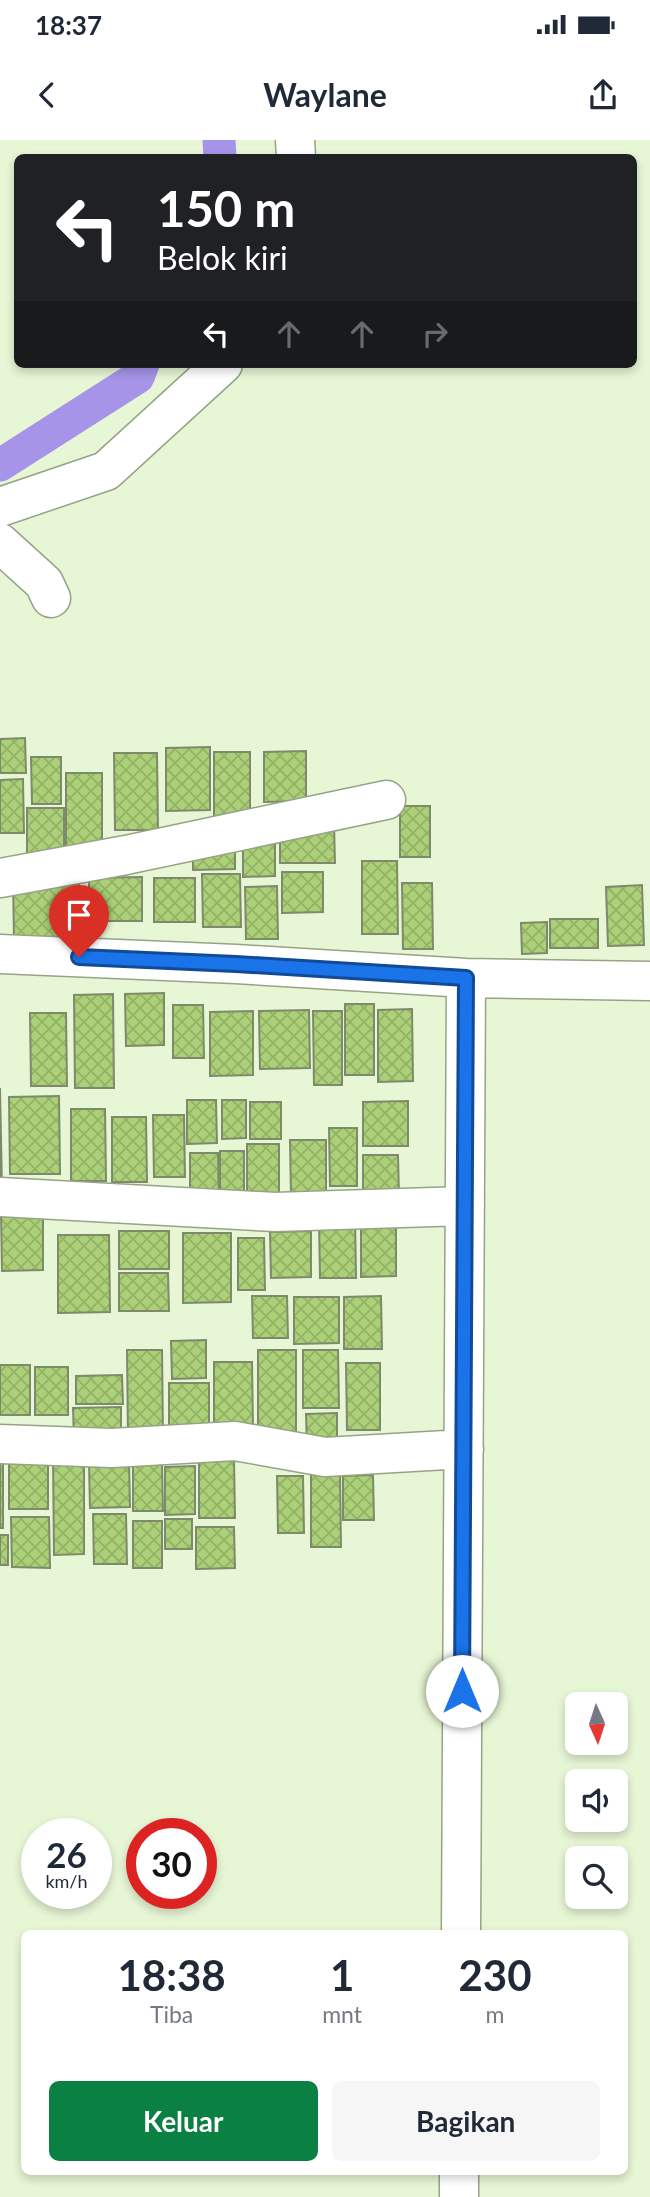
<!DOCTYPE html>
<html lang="id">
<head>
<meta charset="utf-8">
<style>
	:root { --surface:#fff; --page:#f6f6f7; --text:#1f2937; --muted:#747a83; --accent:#0b8043 }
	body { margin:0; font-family:Lato,sans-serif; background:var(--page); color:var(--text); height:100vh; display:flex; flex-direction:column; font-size:26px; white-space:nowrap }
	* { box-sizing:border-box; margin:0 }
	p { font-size:23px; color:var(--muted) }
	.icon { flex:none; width:38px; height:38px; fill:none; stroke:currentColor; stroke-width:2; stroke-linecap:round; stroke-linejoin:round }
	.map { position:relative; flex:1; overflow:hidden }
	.panel { position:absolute; left:21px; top:1790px; width:607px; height:245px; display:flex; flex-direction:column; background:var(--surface); border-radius:10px; box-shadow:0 4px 10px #0003 }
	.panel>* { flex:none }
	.top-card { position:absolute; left:14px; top:14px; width:623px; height:214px; border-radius:10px; box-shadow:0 4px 10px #0003; background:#202124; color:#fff; overflow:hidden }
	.needle { width:46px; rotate:177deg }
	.fabs { position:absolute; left:565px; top:1552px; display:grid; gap:14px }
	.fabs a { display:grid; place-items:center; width:63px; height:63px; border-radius:10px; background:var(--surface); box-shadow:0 4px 10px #0003; font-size:35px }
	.speed { position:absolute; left:21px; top:1678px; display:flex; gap:14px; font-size:35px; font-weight:700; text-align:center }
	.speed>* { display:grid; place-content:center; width:91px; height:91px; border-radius:50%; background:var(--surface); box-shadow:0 4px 10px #0003; line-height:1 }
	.speed small { font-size:18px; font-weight:400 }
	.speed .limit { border:10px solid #d22; background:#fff; color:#111 }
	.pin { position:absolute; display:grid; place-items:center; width:60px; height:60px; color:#fff; margin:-72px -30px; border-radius:50% 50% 50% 0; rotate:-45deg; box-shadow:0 0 7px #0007 }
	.pin .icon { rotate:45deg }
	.me { position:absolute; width:77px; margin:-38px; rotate:0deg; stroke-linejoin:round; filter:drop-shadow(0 0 5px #0008) }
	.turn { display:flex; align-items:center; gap:24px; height:147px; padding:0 28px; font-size:32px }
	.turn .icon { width:91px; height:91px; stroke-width:2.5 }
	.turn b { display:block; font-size:49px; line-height:60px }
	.lanes { display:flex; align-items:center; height:66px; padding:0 28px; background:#0003; justify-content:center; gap:35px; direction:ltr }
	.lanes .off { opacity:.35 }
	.eta { display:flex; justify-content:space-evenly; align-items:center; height:119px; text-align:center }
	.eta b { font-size:42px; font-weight:700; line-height:49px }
	.primary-button { display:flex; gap:14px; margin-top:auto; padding:14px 28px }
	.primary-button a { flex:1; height:80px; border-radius:10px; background:var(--accent); color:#fff; font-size:28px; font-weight:700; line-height:80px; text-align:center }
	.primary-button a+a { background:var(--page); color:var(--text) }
	.status { display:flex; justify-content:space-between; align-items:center; height:49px; padding:0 35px; background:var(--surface); direction:ltr }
	.status svg { height:19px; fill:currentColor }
	header { display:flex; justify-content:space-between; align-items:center; height:91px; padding:0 28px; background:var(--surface); font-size:32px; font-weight:700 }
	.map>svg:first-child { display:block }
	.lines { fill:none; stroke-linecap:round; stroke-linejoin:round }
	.canal { stroke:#a594e8; stroke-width:33 }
	.building { fill:url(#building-cross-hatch); stroke:#7d8a6c; stroke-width:2 }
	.street-casing { stroke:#96a485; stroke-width:41 }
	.street { stroke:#fff; stroke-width:38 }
	.route-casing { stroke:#114b97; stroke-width:18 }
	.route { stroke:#1a73e8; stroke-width:12 }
</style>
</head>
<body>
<div class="status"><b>18:37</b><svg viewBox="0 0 49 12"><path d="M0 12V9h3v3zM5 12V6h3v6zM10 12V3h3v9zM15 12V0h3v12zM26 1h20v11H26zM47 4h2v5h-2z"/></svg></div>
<header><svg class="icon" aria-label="back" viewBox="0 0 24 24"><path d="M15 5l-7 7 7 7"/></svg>Waylane<svg class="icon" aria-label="share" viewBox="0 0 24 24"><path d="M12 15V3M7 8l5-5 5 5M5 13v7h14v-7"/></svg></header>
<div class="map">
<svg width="650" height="2057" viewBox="0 0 650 2057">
	<defs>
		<pattern id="building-cross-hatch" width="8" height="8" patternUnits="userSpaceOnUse" patternTransform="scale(1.75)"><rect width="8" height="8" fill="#acd077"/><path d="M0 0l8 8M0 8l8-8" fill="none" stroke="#93b266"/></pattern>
	</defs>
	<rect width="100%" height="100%" fill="#e7f6d5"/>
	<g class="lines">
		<path class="canal" d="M219,0L220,18
			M0,325L138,237L143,224"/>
	</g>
	<path class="building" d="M25,598L26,633H0V599Z
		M210,607V670L166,671V608Z
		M306,611V661L264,662V612Z
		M214,612H250V679L214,680Z
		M114,613H157L158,690H115Z
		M31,617H61V664H32Z
		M66,633H102V707L66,708Z
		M23,639L24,693H0V640Z
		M400,666H430V717H400Z
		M27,668H64V713L27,714Z
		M334,684L335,723H280V685Z
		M275,691V736L243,737V692Z
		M193,702H235V729L193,730Z
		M362,721H397L398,794H362Z
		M282,732H323V772L282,773Z
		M202,734H240L241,787H203Z
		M79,737V798L14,799L13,738Z
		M142,737V781H89V738Z
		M154,738H195V782H154Z
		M402,743H432L433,809H403Z
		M642,745L644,805L608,806L606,747Z
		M277,746L278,799H246L245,747Z
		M550,779H598V808H550Z
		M547,782V813L522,814L521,783Z
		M164,853V905L126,906L125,854Z
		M113,854L114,948H75L74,855Z
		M345,864H374V935H345Z
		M173,865H203L204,918H173Z
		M412,869L413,941L378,942V870Z
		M309,870L310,928L260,929L259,871Z
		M253,871V935L210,936V872Z
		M313,871H342V945H314Z
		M30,873H66L67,946H31Z
		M0,948L2,1049H0Z
		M59,956L60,1034H10L9,957Z
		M187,960H216L217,1003L187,1004Z
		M222,960H246V998L222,999Z
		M408,961V1006H363V962Z
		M250,962H281V999H250Z
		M71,969H105L106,1041H71Z
		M153,975H184L185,1037H154Z
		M112,977H146L147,1042H112Z
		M329,988H357V1046H330Z
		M290,1000H326V1056H291Z
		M247,1004H279V1064L247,1065Z
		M220,1011H244V1058L220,1059Z
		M190,1013H218L219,1062L190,1063Z
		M363,1015H398L399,1056H363Z
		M43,1072V1130L2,1131L1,1073Z
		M319,1079H355L356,1138H320Z
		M396,1084V1136L361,1137V1085Z
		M119,1091H169V1129H119Z
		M311,1091V1137L271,1138L270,1092Z
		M183,1093H231V1162L183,1163Z
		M58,1095H109L110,1172L58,1173Z
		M238,1098H264L265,1150H238Z
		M119,1133H168L169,1171H119Z
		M252,1156H287L288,1198H253Z
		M381,1156L382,1209H344V1157Z
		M294,1157H339V1203L294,1204Z
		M206,1200V1238L172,1239L171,1201Z
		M127,1210H162L163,1297L128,1298Z
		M258,1210H296V1292L258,1293Z
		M303,1210H338L339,1268H303Z
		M214,1222H252L253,1288H214Z
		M346,1223H380V1290H347Z
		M0,1225H30V1275H0Z
		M35,1227H68V1275H35Z
		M122,1235L123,1264H76V1236Z
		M169,1243H209V1295H169Z
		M121,1267V1298L74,1299L73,1268Z
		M337,1273V1307H307L306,1274Z
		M9,1312H48V1369H9Z
		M53,1318H84V1414L54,1415Z
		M199,1319H234L235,1378H199Z
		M0,1320H3V1388H0Z
		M89,1323H129L130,1367L90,1368Z
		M133,1325H162L163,1371H133Z
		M195,1326V1374L165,1375V1327Z
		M340,1332L341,1407H311V1333Z
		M373,1335L374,1380H343V1336Z
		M277,1336H303L304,1393H278Z
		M93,1374H126L127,1424H94Z
		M11,1377H49L50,1428L12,1427Z
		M165,1379H192V1409H165Z
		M133,1381H162V1428H133Z
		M196,1387H234L235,1428L196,1429Z
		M0,1395H8V1425H0Z"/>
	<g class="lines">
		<g class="street-casing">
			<path id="street" d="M295,0L296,18
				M0,367L106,331L223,224
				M0,403L44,443L51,458
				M0,738L126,715L386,660
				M0,814L236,824L466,838L650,841
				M0,1057L275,1072L465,1066
				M0,1304L112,1308L235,1301L325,1317L464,1309
				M461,1794L466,838
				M459,2057V2032"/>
		</g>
		<use href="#street" class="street"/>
	</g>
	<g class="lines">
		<g class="route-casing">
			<path id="route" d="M79,817L236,824L466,838L462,1551"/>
		</g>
		<use href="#route" class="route"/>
	</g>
</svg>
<div class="fabs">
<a><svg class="needle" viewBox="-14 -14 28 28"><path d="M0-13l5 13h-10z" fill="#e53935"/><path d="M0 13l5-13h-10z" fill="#747a83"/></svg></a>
<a><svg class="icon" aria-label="sound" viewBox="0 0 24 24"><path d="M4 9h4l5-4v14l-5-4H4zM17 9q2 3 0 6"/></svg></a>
<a><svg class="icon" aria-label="search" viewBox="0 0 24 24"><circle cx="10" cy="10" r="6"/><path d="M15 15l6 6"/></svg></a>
</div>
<div class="speed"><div>26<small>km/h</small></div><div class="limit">30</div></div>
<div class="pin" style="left:79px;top:817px;background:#d93025"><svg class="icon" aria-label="arrive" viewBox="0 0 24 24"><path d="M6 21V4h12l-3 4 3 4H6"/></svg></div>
<svg class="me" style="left:462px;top:1551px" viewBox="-20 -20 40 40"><circle r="19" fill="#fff"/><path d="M0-13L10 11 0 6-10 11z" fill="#1a73e8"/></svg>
<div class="top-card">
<div class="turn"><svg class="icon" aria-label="left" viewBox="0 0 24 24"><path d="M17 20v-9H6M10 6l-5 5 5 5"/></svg><div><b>150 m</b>Belok kiri</div></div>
<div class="lanes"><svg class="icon" aria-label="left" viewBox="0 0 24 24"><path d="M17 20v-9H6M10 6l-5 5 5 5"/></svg><svg class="icon off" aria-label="ahead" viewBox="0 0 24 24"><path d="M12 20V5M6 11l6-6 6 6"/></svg><svg class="icon off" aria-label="ahead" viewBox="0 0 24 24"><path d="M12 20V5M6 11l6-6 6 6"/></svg><svg class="icon off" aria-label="right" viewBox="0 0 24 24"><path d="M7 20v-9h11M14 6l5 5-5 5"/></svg></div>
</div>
<section class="panel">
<div class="eta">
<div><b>18:38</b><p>Tiba</p></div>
<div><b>1</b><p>mnt</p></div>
<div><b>230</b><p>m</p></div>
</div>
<div class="primary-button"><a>Keluar</a><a>Bagikan</a></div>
</section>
</div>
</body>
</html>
